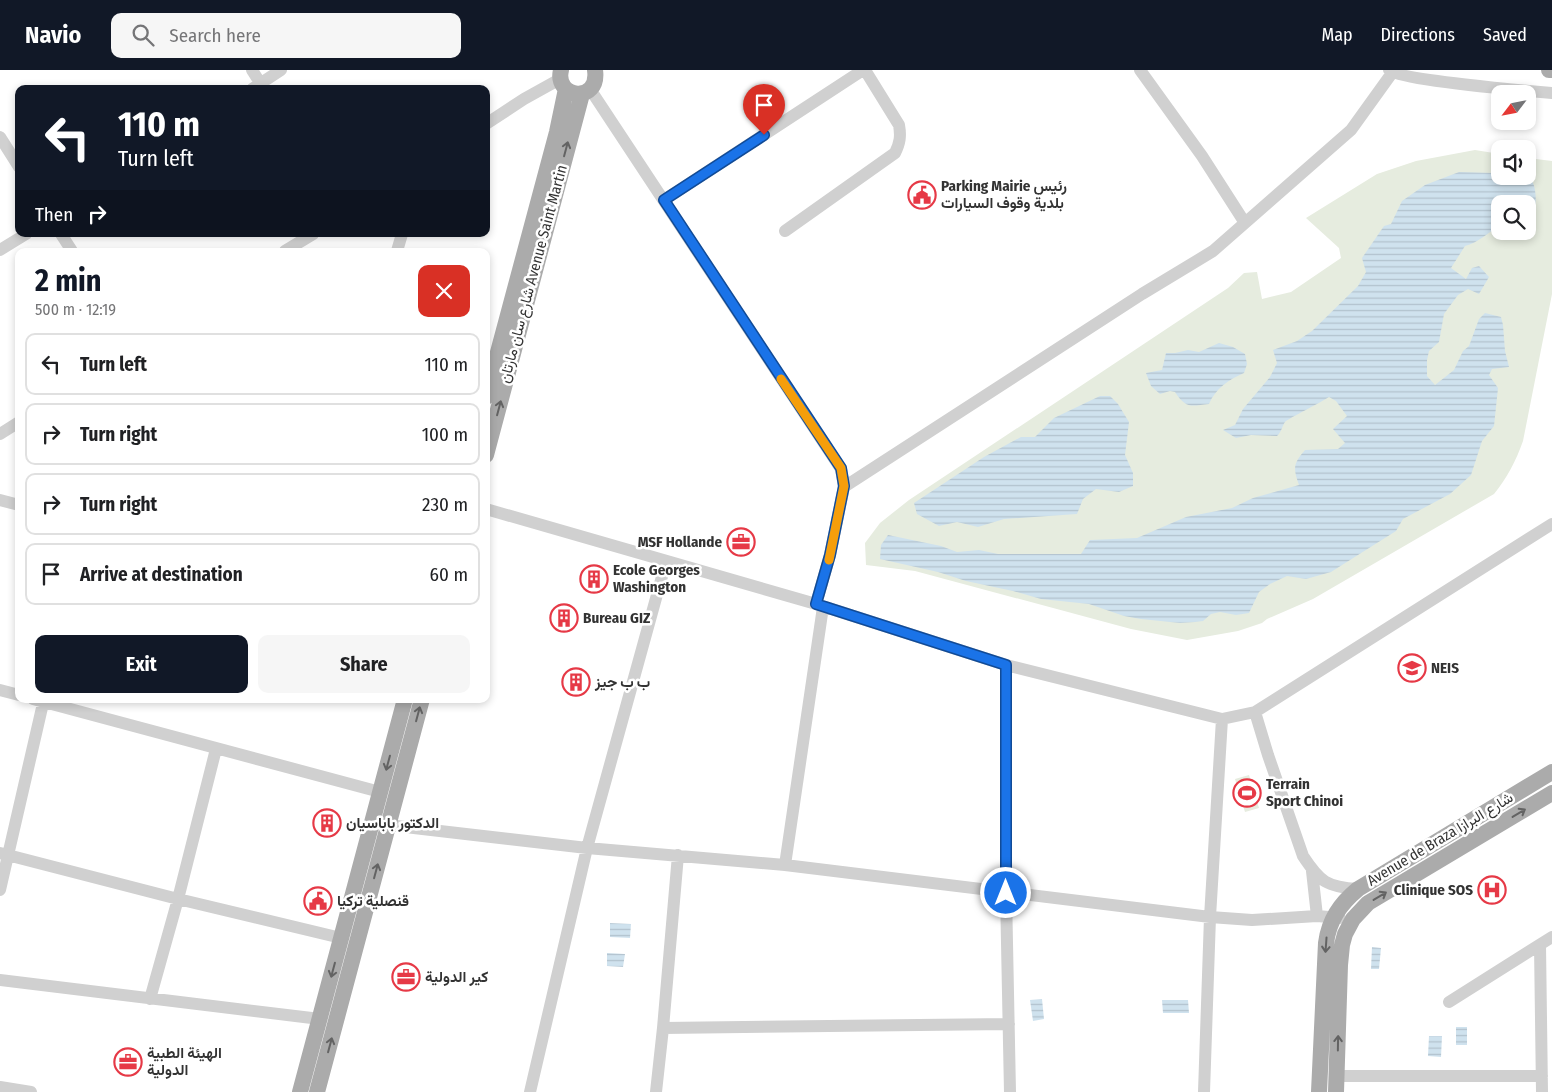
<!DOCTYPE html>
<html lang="en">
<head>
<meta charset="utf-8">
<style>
	:root { --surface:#fff; --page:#f6f6f6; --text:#202124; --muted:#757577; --line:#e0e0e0; --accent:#111827 }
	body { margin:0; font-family:"Fira Sans Condensed",Vazirmatn,sans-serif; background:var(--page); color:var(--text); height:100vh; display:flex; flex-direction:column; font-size:19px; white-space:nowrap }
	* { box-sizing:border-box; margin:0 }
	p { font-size:16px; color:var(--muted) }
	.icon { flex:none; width:28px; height:28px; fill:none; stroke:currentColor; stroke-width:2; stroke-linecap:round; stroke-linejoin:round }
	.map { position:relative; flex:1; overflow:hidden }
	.panel { position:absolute; left:15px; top:178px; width:475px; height:455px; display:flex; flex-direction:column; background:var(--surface); border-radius:10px; box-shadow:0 2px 8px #0003 }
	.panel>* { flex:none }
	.guide { position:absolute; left:15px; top:15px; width:475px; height:152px; border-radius:10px; box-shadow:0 2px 8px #0003; background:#111827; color:#fff; overflow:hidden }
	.needle { width:32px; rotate:238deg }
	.fabs { position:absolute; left:1491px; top:15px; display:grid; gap:10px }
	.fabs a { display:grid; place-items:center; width:45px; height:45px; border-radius:10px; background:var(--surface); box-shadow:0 2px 8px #0003; font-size:25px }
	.pin { position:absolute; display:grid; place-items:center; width:42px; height:42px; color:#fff; margin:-51px -21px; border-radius:50% 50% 50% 0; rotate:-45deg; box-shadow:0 0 5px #0007 }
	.pin .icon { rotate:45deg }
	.me { position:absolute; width:55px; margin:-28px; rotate:0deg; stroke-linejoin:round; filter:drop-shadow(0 0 4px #0008) }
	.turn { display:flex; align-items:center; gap:18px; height:105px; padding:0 20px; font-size:22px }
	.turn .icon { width:65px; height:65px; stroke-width:2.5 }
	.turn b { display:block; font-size:35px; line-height:42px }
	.then { display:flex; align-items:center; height:48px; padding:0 20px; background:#0003; gap:10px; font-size:19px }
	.round { display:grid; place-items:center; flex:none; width:52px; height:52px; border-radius:10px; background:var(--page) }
	.summary { display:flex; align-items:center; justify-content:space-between; height:85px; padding:0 20px }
	h1 { font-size:30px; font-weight:700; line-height:38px; color:var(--accent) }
	.button { display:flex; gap:10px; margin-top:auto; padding:10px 20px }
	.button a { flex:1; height:58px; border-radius:10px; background:var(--accent); color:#fff; font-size:20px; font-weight:700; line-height:58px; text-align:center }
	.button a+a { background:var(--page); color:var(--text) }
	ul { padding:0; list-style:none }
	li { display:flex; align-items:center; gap:15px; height:62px; margin:0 10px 8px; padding:0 10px; border:2px solid var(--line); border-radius:10px }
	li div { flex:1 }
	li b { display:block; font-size:19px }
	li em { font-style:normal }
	header { display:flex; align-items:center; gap:30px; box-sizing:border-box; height:70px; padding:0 25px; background:var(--accent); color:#fff }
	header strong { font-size:24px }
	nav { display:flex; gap:28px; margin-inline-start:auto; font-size:18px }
	.search { width:350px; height:45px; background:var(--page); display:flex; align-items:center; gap:12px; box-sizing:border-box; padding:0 18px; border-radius:10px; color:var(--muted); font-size:19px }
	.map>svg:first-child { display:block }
	.grass { fill:#e6ecdf; fill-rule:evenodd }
	.water { fill:url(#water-rules) }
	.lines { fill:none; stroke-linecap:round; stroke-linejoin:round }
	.minor { stroke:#d0d0d0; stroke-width:12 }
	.major { stroke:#ababab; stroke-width:16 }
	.oneway { stroke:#636363 }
	.route-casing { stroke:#114b97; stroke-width:12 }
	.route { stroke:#1a73e8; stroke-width:9 }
	.slow { stroke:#f59e0b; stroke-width:9 }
	.labels { text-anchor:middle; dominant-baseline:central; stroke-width:5; stroke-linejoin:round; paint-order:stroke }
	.poi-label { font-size:15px; font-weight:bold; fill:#333; stroke:#fff; text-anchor:start }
	.street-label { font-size:15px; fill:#333; stroke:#fff }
</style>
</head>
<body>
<header>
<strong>Navio</strong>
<div class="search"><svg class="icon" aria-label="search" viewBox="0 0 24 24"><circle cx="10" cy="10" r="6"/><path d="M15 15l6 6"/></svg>Search here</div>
<nav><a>Map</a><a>Directions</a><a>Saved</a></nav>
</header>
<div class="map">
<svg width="1552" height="1022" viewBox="0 0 1552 1022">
	<defs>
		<pattern id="water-rules" width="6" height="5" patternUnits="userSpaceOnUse" patternTransform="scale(1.25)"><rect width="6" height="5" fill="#cfe2ee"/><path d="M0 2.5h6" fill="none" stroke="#b2c2cd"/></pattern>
	</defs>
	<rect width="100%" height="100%" fill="#fff"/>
	<path class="grass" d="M1475,80L1500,84V106H1528V88L1552,91V224L1523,371C1516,391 1507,408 1494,424L1313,529L1267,549L1262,553L1238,561L1187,570L1131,559L915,501L866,495L865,473L880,453L909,430L1228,218L1244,203L1257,202L1262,229L1291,222L1341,188L1339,178L1306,148L1377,104L1416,91ZM1500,134H1528V161H1500Z
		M1249,705L1259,738L1245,742L1235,709Z"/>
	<path class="water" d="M1500,99V106H1528V105C1535,111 1537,127 1535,137L1528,141V134H1500V156C1488,162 1478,173 1465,176L1451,198L1466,209L1472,198L1479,196L1489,207L1479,224L1468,219L1458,225L1444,244L1439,272L1429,281L1427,290V306L1435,315L1454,300L1463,281L1469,276L1479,249L1485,243L1501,247L1503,255L1505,281L1509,297L1492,299L1489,305L1498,318L1494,356L1482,371L1471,405L1450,424L1403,449L1396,461L1331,502L1306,509L1287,506L1270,514L1259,522L1249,543L1236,545L1220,542L1211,544L1203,551L1195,552L1180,553L1141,549L1124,546L1089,534L1041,529L1013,521L966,511L938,502L880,489L881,475L888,465L941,476L957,482L979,480L998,484H1081L1090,470L1137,468L1186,447L1232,438L1253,428L1299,415C1293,398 1293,394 1305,380L1338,379L1345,373L1333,359L1347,346L1336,331L1329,327C1322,332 1289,348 1285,352C1282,356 1282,361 1277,366L1251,365L1236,368L1223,360L1235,355L1243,339L1270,307L1277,293L1273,280L1297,271L1312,261L1358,216L1366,202L1362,188L1384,156L1391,154L1402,131L1425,115L1459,102L1493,103Z
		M1219,273L1233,277L1245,284L1247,294L1244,303C1228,310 1216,318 1209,334C1191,336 1186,339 1175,322L1170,321L1160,324L1151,316L1146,303L1162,300L1166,283H1175L1188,280L1199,282Z
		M1100,326H1110L1118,334L1129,352L1125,385L1133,403V416L1119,422L1096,419L1083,429L1077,444L1004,449L978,457L957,452L939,456L917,444L914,433L984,387L1021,367H1035L1054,348Z
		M610,853L631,854L630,868L610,867Z
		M1372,877L1381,878L1379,899H1371Z
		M607,883L625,884L623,897L607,896Z
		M1042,929L1044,949L1033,951L1030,930Z
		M1162,930H1188L1189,943H1163Z
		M1456,957H1467V975H1456Z
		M1429,966H1442L1441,987L1428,986Z"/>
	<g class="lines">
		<path class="minor" d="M252,0L264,19
			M1140,0L1202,86L1245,153
			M1389,0C1399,10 1528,21 1552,23
			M252,19L281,0
			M590,19L841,399L844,417L830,485L816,534
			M486,54L524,29L560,9
			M0,67L19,97
			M664,130L863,0
			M785,161L895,83C900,73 901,66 899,55L865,0
			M61,164L72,181
			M0,180L26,164
			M285,181L313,164
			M397,181L402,164
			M0,364L19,352
			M844,417L1142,224L1213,181L1351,60L1392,3
			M0,430L19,435
			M486,439L816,534L1006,595L1222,649L1255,642L1552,454
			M1006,595V823L1010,1022
			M0,620L19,625
			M33,629L380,722
			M1255,642L1268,685L1303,786C1320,812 1327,817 1358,819
			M388,755L587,778L785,795L1210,847L1252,850L1317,846L1340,848
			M0,783L178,829L341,868
			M785,795L823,537
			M1312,801L1317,846
			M0,820L44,629
			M1540,875L1542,1022
			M0,910L320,949
			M150,929L178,829L216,679
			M1449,932L1552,867
			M663,958L1009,954
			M1337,1006H1542
			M0,1017L31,1022
			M530,1022L587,778L666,492
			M656,1022L663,958L678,785
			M1204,1022L1210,847L1222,649"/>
		<path class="major" d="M561,0C554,29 600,34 595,0
			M1549,0H1552
			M486,327L557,62L566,19
			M486,385L582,24
			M300,1022L405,629
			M317,1022L422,629
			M1319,1022L1326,873C1329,850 1340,834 1358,819L1552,702
			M1336,1022L1340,895L1342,875L1345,864L1353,849L1368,833L1552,723"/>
	</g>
	<defs><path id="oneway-shaft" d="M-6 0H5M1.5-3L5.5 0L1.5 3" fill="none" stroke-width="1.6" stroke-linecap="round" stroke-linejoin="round" transform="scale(1.25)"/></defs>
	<g class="oneway">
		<use href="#oneway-shaft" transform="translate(566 79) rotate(-75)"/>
		<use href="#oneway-shaft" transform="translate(499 338) rotate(-75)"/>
		<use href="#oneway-shaft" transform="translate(418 644) rotate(-75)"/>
		<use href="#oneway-shaft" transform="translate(388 693) rotate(105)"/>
		<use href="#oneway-shaft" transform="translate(1519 743) rotate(-31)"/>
		<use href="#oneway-shaft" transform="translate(376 801) rotate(-75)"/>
		<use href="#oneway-shaft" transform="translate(1380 826) rotate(-31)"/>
		<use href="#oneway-shaft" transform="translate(1326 875) rotate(94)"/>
		<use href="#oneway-shaft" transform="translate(333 900) rotate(105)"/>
		<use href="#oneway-shaft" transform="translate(1338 973) rotate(-89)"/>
		<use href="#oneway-shaft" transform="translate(330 975) rotate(-75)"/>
	</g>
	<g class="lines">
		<g class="route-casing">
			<path id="route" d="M764,65L664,130L841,398L844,416L830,485L816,534L1006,595V823"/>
		</g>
		<use href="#route" class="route"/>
		<path class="slow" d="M781,309L841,398L844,416L829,490"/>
	</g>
	<defs>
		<g id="civic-ring" transform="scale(1.4375)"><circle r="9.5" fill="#fff" stroke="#e63946" stroke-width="1.5"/><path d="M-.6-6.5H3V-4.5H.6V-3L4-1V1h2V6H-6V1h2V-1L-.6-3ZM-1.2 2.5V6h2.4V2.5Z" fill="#e63946"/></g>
		<g id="office-ring" transform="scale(1.4375)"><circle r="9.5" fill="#fff" stroke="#e63946" stroke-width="1.5"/><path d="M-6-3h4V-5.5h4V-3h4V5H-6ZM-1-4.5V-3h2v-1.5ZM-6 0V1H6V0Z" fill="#e63946"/></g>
		<g id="building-ring" transform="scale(1.4375)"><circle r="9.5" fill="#fff" stroke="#e63946" stroke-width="1.5"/><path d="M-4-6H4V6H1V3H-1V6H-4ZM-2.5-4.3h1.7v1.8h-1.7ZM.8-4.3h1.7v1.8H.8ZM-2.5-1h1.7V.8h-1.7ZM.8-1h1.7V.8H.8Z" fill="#e63946"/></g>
		<g id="school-ring" transform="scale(1.4375)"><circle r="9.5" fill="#fff" stroke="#e63946" stroke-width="1.5"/><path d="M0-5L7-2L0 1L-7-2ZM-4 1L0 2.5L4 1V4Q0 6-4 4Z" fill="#e63946"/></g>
		<g id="stadium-ring" transform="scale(1.4375)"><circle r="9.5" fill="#fff" stroke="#e63946" stroke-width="1.5"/><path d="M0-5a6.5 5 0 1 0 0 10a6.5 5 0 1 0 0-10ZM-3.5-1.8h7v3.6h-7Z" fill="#e63946"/></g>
		<g id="hospital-ring" transform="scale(1.4375)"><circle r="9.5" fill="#fff" stroke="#e63946" stroke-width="1.5"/><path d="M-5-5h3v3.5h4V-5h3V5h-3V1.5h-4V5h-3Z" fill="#e63946"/></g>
	</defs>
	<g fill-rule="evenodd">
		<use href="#civic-ring" x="922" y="125"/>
		<use href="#office-ring" x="741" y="472"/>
		<use href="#building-ring" x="594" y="509"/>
		<use href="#building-ring" x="564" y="548"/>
		<use href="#school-ring" x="1412" y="598"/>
		<use href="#building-ring" x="576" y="612"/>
		<use href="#stadium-ring" x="1247" y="723"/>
		<use href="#building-ring" x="327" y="753"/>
		<use href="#hospital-ring" x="1492" y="820"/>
		<use href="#civic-ring" x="318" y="831"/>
		<use href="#office-ring" x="406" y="907"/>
		<use href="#office-ring" x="128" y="992"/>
	</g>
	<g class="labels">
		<g class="poi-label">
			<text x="941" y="116">Parking Mairie رئيس<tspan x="941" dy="17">بلدية وقوف السيارات</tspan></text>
			<text x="722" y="472" text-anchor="end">MSF Hollande</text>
			<text x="613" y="500">Ecole Georges<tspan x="613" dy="17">Washington</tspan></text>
			<text x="583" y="548">Bureau GIZ</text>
			<text x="1431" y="598">NEIS</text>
			<text x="595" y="612">ب ب جيز</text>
			<text x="1266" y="714">Terrain<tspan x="1266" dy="17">Sport Chinoi</tspan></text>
			<text x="346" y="753">الدكتور باباسيان</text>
			<text x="1473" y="820" text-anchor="end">Clinique SOS</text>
			<text x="337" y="831">قنصلية تركيا</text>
			<text x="425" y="907">كير الدولية</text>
			<text x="147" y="983">الهيئة الطبية<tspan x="147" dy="17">الدولية</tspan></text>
		</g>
		<g class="street-label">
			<text transform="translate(533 204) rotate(-75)">شارع سان مارتان Avenue Saint Martin</text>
			<text transform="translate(1440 769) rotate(-31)">Avenue de Braza شارع البرازا</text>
		</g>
	</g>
</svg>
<div class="fabs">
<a><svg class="needle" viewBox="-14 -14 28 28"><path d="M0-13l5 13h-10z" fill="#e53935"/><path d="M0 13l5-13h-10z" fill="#757577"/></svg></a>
<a><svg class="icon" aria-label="sound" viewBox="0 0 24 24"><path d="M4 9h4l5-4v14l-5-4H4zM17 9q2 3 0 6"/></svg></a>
<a><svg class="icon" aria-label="search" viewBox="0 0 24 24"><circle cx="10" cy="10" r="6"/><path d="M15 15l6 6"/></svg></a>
</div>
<div class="pin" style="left:764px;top:65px;background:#d93025"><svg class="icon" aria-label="arrive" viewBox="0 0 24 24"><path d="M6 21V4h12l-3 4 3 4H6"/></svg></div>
<svg class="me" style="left:1006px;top:823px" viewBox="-20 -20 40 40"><circle r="17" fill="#1a73e8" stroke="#fff" stroke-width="3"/><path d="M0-11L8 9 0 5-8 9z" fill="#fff"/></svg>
<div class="guide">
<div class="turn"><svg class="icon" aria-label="left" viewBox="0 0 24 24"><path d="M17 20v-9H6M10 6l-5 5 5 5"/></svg><div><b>110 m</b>Turn left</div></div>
<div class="then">Then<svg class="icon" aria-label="right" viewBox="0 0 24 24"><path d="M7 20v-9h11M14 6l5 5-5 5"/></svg></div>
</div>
<section class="panel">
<div class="summary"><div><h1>2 min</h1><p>500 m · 12:19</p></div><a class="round" style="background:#d93025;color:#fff"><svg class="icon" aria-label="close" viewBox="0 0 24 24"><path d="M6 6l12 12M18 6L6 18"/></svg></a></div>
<ul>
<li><svg class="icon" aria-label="left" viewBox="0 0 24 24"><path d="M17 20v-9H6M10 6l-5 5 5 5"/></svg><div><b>Turn left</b></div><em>110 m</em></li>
<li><svg class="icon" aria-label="right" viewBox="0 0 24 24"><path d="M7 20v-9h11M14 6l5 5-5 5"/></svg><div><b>Turn right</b></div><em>100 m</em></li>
<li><svg class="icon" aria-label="right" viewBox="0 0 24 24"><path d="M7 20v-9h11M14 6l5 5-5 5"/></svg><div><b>Turn right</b></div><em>230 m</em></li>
<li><svg class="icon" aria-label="arrive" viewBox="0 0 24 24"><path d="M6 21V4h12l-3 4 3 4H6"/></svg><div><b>Arrive at destination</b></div><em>60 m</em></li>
</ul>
<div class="button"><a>Exit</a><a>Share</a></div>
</section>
</div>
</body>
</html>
